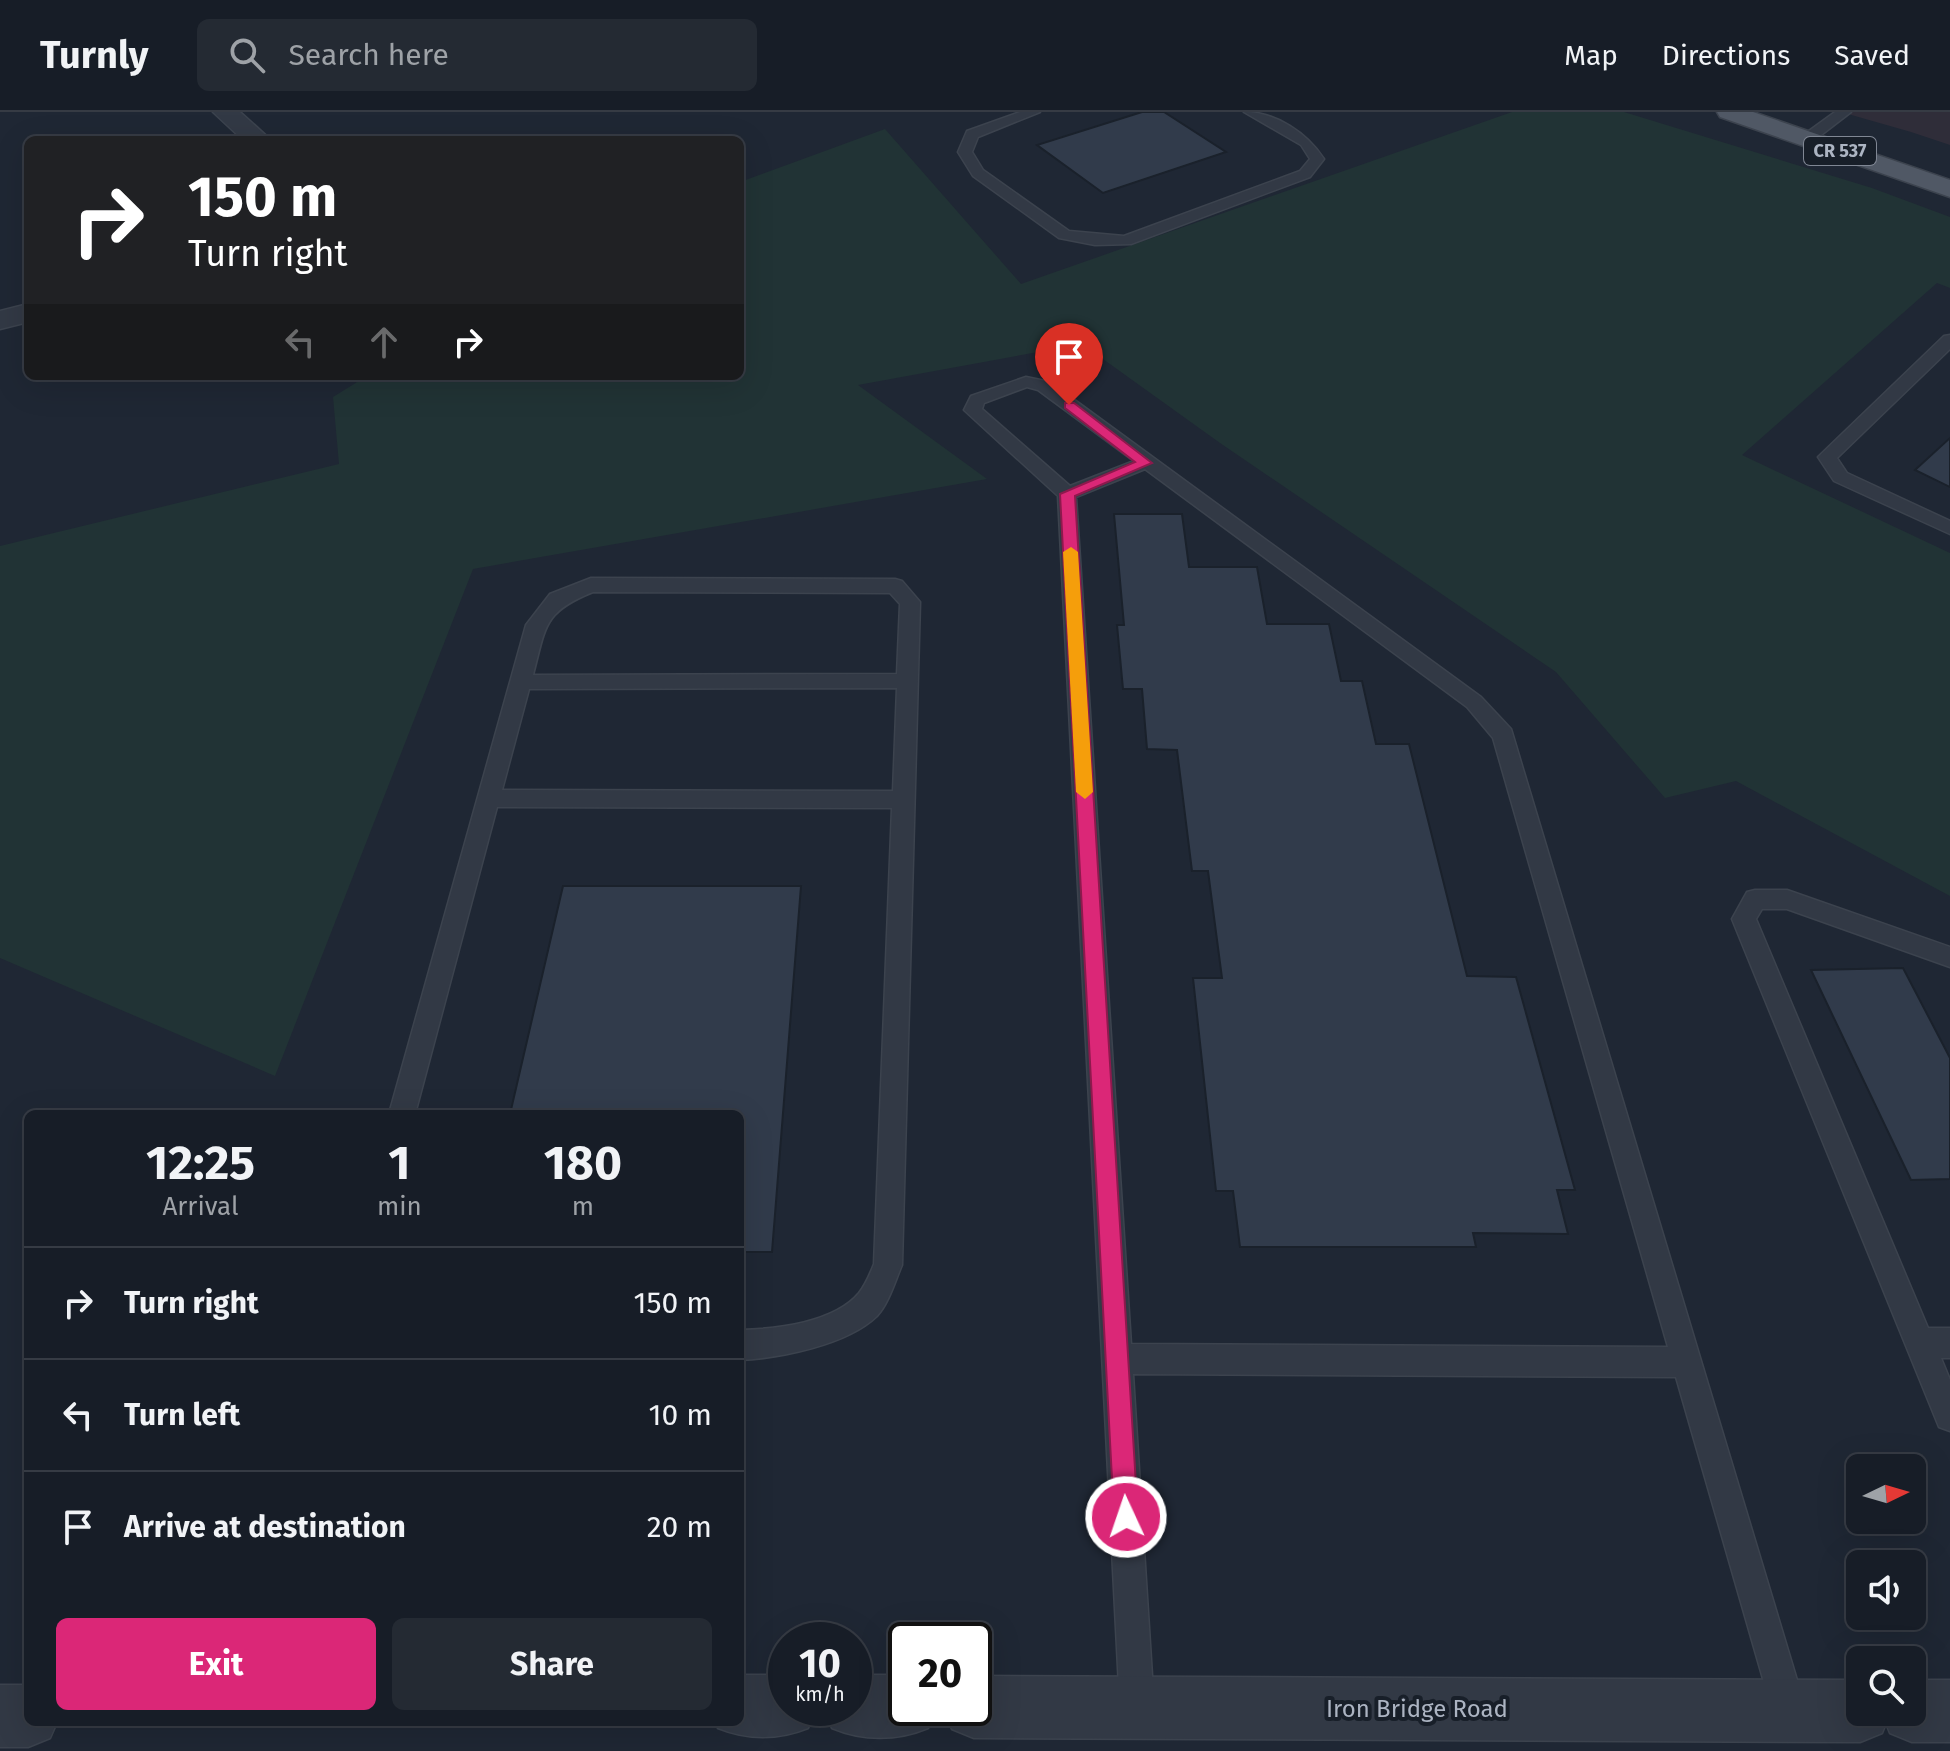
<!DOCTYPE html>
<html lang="en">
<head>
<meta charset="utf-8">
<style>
	:root { --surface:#171d27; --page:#242a33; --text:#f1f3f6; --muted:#9ea2a7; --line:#363b44; --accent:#db2777 }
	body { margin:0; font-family:"Fira Sans",sans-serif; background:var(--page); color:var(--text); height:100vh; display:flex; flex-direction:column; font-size:30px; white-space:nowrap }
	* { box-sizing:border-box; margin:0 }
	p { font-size:26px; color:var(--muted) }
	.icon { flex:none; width:44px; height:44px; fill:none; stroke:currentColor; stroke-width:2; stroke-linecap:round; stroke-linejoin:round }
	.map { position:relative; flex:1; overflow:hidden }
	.sheet { position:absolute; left:24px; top:998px; width:720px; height:616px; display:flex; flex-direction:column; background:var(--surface); border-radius:12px; box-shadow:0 8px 32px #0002,0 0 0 2px var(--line) }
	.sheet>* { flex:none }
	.hud { position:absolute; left:24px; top:24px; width:720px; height:244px; border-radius:12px; box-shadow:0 8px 32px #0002,0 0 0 2px var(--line); background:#202124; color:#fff; overflow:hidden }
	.needle { width:52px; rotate:85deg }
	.tools { position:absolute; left:1846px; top:1342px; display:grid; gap:16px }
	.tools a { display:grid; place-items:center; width:80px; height:80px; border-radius:12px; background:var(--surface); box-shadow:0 8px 32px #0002,0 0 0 2px var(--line); font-size:40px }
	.speed { position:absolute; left:768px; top:1510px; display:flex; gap:16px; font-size:40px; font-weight:700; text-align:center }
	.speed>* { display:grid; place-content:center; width:104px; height:104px; border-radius:50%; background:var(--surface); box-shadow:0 8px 32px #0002,0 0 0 2px var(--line); line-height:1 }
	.speed small { font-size:20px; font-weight:400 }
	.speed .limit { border:4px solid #111; border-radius:12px; background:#fff; color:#111 }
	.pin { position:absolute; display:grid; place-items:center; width:68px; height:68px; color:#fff; margin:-82px -34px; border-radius:50% 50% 50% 0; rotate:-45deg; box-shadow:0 0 8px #0007 }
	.pin .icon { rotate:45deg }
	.me { position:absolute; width:88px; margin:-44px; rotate:357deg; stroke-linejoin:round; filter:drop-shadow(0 0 6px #0008) }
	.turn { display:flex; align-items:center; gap:28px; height:168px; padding:0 32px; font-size:36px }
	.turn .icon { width:104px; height:104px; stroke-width:2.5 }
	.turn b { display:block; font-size:56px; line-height:68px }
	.lanes { display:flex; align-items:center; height:76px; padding:0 32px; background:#0003; justify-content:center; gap:40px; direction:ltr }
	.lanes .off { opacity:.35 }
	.eta { display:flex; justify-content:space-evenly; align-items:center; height:136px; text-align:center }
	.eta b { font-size:48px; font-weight:700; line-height:56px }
	.button { display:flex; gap:16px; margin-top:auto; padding:16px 32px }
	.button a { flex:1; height:92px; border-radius:12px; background:var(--accent); color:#fff; font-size:32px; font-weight:700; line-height:92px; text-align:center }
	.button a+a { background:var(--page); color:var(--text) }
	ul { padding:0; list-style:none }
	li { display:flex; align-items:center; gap:24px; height:112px; padding:0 32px; border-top:2px solid var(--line) }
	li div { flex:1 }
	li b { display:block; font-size:30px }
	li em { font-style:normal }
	header { display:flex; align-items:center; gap:48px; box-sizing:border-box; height:112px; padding:0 40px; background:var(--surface); border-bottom:2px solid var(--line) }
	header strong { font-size:38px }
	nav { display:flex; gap:44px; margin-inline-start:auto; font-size:28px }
	.search { width:560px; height:72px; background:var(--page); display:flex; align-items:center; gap:20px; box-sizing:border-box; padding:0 28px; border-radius:12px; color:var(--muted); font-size:30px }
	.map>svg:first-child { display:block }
	.medical { fill:#2f2d39 }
	.green { fill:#213335 }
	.building { fill:#313b4b; stroke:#1a212b; stroke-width:2 }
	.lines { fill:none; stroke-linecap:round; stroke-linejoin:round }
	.lane-casing { stroke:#3c434e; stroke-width:3 }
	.street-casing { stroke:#3c434e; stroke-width:3 }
	.primary-casing { stroke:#3c434e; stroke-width:3 }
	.lane { fill:#323945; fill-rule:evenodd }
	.street { fill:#323945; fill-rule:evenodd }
	.primary { fill:#505865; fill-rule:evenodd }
	.route { fill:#db2777; stroke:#8e194d; stroke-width:2 }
	.slow { fill:#f59e0b }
	.labels { text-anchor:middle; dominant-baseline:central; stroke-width:8; stroke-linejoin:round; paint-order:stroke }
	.shield { fill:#181f29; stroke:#808794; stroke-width:2 }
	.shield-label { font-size:18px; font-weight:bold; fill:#acb4c2 }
	.near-street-label { font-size:24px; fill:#acb4c2; stroke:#181f29 }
</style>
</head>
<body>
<header>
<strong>Turnly</strong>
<div class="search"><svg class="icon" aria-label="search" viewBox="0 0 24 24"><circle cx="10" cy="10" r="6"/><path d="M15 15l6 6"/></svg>Search here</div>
<nav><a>Map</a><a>Directions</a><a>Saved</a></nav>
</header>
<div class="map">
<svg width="1950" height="1639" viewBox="0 0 1950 1639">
	<rect width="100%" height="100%" fill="#1f2734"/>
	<path class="medical" d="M1841,0H1950V33L1911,20Z"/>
	<path class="green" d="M1512,0H1624L1872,76L1950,105V176L1937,171L1742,343L1950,441V784L1736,669L1665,686L1556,560L1220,331L1082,232L858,273L987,367L473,457L275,964L0,846V434L339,352L333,285L367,264H740V70L885,17L1021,172Z"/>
	<path class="building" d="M1142,0H1164L1226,40L1103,81L1037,33Z
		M1950,326V375L1915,358Z
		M1114,402H1182L1189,455H1257L1267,512H1329L1341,569H1362L1376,632H1409L1467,864L1516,865L1575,1078H1557L1568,1122L1473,1121L1476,1135H1240L1233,1079H1216L1193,866H1222L1208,759H1192L1177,638L1147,637L1142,577H1123L1117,513H1124Z
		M563,774H801L772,1140H740V1002H510Z
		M1903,856L1950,946V1067L1911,1068L1811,858Z"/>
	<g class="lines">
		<g class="lane-casing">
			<path id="lane" d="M1020,0H1040L978,25L972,40L983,58L1069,119L1124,124L1300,59L1310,47L1301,33L1244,0C1276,0 1307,21 1324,47L1310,65L1131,132L1095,133L1059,126L973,64L958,40L967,19Z
				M1835,0H1851L1812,30H1802V24Z
				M1950,223V237L1837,346L1847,361L1950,409V422L1834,369L1818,345L1944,224Z
				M1026,265L1050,270L1481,585L1511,617L1806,1598L1801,1610L1789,1615L1777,1610L1772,1598L1676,1265L1133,1262L1154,1595L1149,1607L1137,1612L1125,1607L1120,1595L1058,384L964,298L971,284ZM1027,275L1038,278L1134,349L1070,374L982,297L984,291ZM1145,357L1467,595L1493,626L1668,1235L1131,1232L1076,385Z
				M591,466L895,467L902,469L920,490L902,1153C895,1169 889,1191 877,1204C847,1233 780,1246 740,1248V1218C776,1217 834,1211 859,1181C866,1172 870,1162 874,1152L892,696L497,695L415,1002H389L526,513L550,482ZM593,480L890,481L900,492L897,562L533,563C546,514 543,500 593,480ZM897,576L893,679L502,678L529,577Z
				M1755,778H1787L1950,835V855L1787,797H1762L1756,807L1928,1216H1950V1246H1941L1950,1268V1319L1939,1315L1732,807L1747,780Z"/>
		</g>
		<g class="street-casing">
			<path id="street" d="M213,0H240L271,28H243Z
				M28,192V210L0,217V199Z
				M740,1563H786V1596H816L808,1616C778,1628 748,1628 718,1616L716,1610H740Z
				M854,1563H906V1596H936L928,1616C897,1629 863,1629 832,1616L824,1596H854Z
				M974,1564L1860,1568V1600H1912V1568H1950V1630H1912L1890,1621L1886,1611L1882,1621L1860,1630L974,1626L952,1617L943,1596H974Z
				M0,1573H28V1610H57L50,1626L28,1635H0Z"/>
		</g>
		<g class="primary-casing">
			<path id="primary" d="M1717,0H1753L1950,68V85L1720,5Z"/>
		</g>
		<use href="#lane" class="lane"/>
		<use href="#street" class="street"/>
		<use href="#primary" class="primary"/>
	</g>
	<path class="route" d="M1065,291H1074L1152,351L1075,384L1138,1405L1135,1414L1126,1417L1118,1414L1114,1405L1060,382L1135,350L1065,296Z"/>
	<path class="slow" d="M1071,435L1078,440L1093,680L1085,687L1076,680L1063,440Z"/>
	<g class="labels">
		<rect class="shield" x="1804" y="25" width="72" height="28" rx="6"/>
		<g class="shield-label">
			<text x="1840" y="39">CR 537</text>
		</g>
		<g class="near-street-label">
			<text x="1417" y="1597">Iron Bridge Road</text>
		</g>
	</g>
</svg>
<div class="tools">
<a><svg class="needle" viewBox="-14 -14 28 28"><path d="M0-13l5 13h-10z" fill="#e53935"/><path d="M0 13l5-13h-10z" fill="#9ea2a7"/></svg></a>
<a><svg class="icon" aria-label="sound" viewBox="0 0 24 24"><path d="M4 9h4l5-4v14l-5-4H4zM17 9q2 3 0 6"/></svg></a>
<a><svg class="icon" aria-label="search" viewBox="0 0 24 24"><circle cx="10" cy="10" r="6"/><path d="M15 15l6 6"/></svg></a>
</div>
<div class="speed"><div>10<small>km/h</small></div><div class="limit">20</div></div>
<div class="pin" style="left:1069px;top:293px;background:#d93025"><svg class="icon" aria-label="arrive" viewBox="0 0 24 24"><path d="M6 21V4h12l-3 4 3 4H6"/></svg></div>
<svg class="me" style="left:1126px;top:1405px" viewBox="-20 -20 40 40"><circle r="17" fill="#db2777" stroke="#fff" stroke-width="3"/><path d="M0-11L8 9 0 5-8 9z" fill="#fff"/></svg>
<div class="hud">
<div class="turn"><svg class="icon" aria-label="right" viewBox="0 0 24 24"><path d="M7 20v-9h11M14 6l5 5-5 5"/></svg><div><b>150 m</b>Turn right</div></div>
<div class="lanes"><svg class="icon off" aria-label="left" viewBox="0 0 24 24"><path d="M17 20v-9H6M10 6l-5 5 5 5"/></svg><svg class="icon off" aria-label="ahead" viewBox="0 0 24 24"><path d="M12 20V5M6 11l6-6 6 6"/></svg><svg class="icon" aria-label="right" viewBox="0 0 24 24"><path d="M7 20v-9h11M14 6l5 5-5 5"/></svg></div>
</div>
<section class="sheet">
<div class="eta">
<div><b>12:25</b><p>Arrival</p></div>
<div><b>1</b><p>min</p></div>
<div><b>180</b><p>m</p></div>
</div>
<ul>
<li><svg class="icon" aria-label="right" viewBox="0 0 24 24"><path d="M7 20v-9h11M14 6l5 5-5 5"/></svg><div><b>Turn right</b></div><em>150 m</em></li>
<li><svg class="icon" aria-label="left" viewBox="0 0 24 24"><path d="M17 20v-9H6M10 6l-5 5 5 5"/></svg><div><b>Turn left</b></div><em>10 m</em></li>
<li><svg class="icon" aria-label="arrive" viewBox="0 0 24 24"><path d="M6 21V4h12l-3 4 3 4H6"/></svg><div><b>Arrive at destination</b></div><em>20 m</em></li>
</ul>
<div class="button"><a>Exit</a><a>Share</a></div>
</section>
</div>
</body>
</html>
